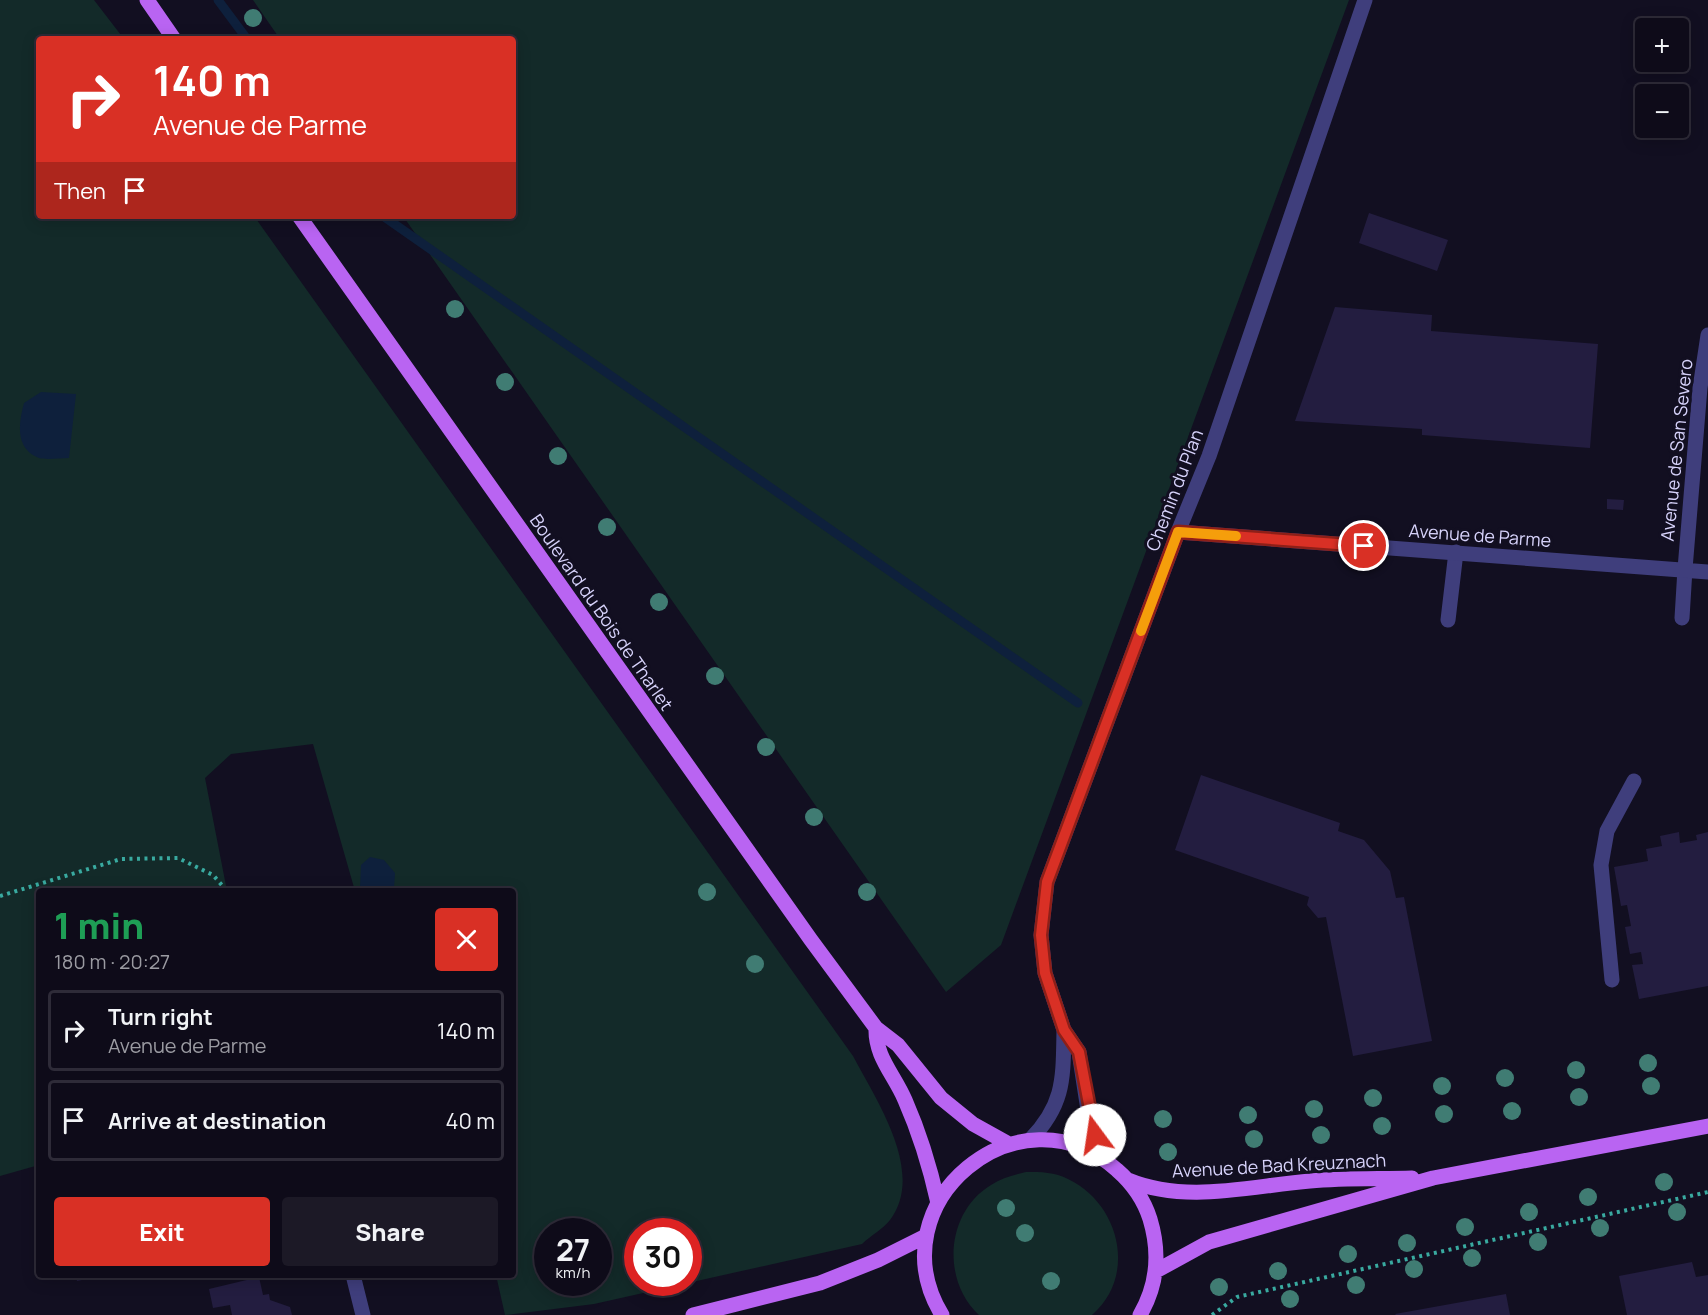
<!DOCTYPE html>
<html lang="en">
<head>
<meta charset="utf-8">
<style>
	:root { --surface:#0e0b19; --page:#1c1926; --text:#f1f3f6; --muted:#9b9ba2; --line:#2e2b38; --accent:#d93025 }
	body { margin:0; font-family:Manrope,sans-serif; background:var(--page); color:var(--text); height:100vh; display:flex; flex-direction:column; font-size:22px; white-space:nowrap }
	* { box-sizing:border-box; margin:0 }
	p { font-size:20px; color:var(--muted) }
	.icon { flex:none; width:33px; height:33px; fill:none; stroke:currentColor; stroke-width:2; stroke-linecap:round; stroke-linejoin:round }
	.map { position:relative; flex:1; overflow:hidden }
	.details { position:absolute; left:36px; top:888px; width:480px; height:390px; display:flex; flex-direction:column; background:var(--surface); border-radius:6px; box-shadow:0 3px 15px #0003,0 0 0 2px var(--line) }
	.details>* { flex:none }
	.top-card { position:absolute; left:36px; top:36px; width:480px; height:183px; border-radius:6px; box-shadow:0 3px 15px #0003,0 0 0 2px var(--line); background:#d93025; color:#fff; overflow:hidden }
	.tools { position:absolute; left:1635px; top:18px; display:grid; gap:12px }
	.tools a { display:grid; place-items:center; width:54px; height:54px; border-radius:6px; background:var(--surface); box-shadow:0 3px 15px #0003,0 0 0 2px var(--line); font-size:30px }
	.speed { position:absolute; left:534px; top:1218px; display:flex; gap:12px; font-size:30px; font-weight:700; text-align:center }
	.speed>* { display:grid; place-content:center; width:78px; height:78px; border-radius:50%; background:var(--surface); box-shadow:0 3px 15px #0003,0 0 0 2px var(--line); line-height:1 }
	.speed small { font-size:15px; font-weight:400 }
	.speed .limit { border:9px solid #d22; background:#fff; color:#111 }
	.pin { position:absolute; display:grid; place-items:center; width:51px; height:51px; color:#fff; margin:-26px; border:3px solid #fff; border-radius:50%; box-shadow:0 2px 6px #0007 }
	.me { position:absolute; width:66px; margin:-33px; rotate:346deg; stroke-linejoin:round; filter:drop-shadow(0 0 4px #0008) }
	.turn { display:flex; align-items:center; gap:21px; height:126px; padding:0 18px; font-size:27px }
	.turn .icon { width:78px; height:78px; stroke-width:2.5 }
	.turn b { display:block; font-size:42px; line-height:51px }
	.then { display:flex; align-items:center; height:57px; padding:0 18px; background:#0003; gap:12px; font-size:22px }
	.round { display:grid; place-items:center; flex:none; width:63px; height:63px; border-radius:6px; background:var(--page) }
	.head { display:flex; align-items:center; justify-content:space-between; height:102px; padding:0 18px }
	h1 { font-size:36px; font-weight:800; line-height:45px; color:#1e9e55 }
	.cta { display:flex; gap:12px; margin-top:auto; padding:12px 18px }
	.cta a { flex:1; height:69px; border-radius:6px; background:var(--accent); color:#fff; font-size:24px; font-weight:800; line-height:69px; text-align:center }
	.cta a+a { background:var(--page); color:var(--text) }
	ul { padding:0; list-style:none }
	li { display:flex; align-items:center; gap:18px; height:81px; margin:0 12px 9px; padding:0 6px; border:3px solid var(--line); border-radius:6px }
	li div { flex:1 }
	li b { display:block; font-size:22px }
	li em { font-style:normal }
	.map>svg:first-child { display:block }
	.green { fill:#132a29; fill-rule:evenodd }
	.water { fill:#0e203c }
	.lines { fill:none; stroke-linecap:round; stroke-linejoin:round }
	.stream { stroke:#0e203c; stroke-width:9 }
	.building { fill:#231d40 }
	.path { stroke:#39aaa0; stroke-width:4; stroke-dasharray:3 4.5; stroke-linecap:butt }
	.service { stroke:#3f3e7c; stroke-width:15 }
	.minor { stroke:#3f3e7c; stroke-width:15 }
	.primary { stroke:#b964f2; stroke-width:15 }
	.tree { fill:#407c73 }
	.route-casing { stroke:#8d1f18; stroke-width:15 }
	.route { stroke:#d93025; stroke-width:10 }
	.slow { stroke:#f59e0b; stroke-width:10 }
	.labels { text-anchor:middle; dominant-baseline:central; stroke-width:6; stroke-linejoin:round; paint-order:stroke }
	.street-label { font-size:18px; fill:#d7d3fb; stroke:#120f21 }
</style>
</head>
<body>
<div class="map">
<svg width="1708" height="1315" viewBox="0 0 1708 1315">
	<rect width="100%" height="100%" fill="#120f21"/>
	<path class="green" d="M0,0H94L124,39H39V216H254L853,1056C876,1100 926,1172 890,1220C883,1229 870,1236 862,1244L594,1304L505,1315L496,1275H513V891H355L313,744L231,754L205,778L227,891H39V1165L0,1176ZM548,1232H598V1282H548ZM638,1232H688V1282H638Z
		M253,0H1349L1001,945L946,992L403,216H513V39H280Z
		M1026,1172C1041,1172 1055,1172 1068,1179C1119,1203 1138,1275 1092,1315H979C941,1280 946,1212 991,1185C1002,1178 1014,1175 1026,1172Z"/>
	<path class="water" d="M41,392L76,394L69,458C60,458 47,460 39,458C14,448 19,422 24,403Z
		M370,857L384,860L395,873L394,888L391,891H362L360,888L361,865Z"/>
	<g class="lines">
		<path class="stream" d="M218,0L247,39
			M383,216L1078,703"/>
	</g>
	<path class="building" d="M1369,213L1448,240L1437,271L1359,243Z
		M1335,307L1432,315L1431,331L1598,344L1590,448L1422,435V429L1295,421Z
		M1607,499L1624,500L1623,510L1607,509Z
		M1201,775L1340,823L1338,831L1364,840L1390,871L1396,898L1404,897L1432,1041L1353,1056L1326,917L1318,918L1307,905L1309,897L1175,850Z
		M1679,832L1680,843L1697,840L1696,835L1708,832V986L1639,999L1632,965L1643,964L1641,952L1630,954L1625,927L1631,926L1627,905L1621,906L1614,867L1648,861L1646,849L1662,846L1660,836Z
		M1692,1262L1696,1277L1708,1275V1315H1627L1619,1276Z
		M76,1275H102V1276L77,1281Z
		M259,1277L263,1295L269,1294L270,1300L290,1307L292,1315H232L230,1305L213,1308L209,1289Z
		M1506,1294L1510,1315H1396L1395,1314Z"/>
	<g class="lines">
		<path class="path" d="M0,896L121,859L178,858L213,875L227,891
			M1212,1315L1237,1297L1708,1192"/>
		<path class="service" d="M1682,618L1685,569
			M1448,620L1456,552
			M1612,980L1601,865L1607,831L1634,781
			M353,1275L363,1315"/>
		<path class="minor" d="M1178,532L1708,572
			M1685,569L1700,388L1708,335
			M1030,1140C1065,1104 1063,1078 1064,1030
			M1106,1160L1095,1135L1088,1110L1079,1052L1064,1030L1045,973L1041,935L1047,882L1178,532L1209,456L1365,0"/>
		<path class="primary" d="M147,0L174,39
			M299,216L811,940L876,1028L898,1045L941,1098L973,1124L1009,1144
			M876,1028C875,1057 894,1074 905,1100C920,1134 930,1167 938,1203
			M1128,1180C1186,1204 1250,1186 1310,1181C1344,1178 1378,1179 1412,1178
			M1156,1271L1209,1242L1433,1178L1708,1126
			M693,1315L820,1283L878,1260L926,1236
			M942,1315C874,1203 1020,1082 1117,1170C1132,1183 1144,1200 1150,1219C1160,1252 1158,1284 1140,1315"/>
	</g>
	<g class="tree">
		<circle cx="253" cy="18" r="9"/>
		<circle cx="455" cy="309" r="9"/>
		<circle cx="505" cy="382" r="9"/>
		<circle cx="558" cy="456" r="9"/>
		<circle cx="607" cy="527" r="9"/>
		<circle cx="659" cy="602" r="9"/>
		<circle cx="715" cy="676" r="9"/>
		<circle cx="766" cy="747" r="9"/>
		<circle cx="814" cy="817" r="9"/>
		<circle cx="707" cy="892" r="9"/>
		<circle cx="867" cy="892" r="9"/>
		<circle cx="755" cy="964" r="9"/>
		<circle cx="1648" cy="1063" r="9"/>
		<circle cx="1576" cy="1070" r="9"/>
		<circle cx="1505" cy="1078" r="9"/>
		<circle cx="1442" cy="1086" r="9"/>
		<circle cx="1651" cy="1086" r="9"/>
		<circle cx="1579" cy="1097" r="9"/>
		<circle cx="1373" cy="1098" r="9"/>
		<circle cx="1314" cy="1109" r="9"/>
		<circle cx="1512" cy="1111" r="9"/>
		<circle cx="1444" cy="1114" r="9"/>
		<circle cx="1248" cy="1115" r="9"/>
		<circle cx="1163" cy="1119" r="9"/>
		<circle cx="1382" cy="1126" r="9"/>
		<circle cx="1321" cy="1135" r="9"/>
		<circle cx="1254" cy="1139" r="9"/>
		<circle cx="1168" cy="1152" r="9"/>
		<circle cx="1664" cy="1182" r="9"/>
		<circle cx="1588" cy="1197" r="9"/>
		<circle cx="1006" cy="1208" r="9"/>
		<circle cx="1529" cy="1212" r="9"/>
		<circle cx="1677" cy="1212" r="9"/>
		<circle cx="1465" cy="1227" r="9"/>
		<circle cx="1600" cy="1228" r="9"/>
		<circle cx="1025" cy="1233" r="9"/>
		<circle cx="1538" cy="1242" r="9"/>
		<circle cx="1407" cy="1243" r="9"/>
		<circle cx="1348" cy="1254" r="9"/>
		<circle cx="1472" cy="1258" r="9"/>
		<circle cx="1414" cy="1269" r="9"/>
		<circle cx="1278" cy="1271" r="9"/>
		<circle cx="1051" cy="1281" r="9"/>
		<circle cx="1356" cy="1285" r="9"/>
		<circle cx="1219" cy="1287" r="9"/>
		<circle cx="1290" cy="1299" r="9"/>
	</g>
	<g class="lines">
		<g class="route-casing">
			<path id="route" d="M1095,1135L1079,1052L1064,1030L1045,973L1041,935L1047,882L1178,532L1364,546"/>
		</g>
		<use href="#route" class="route"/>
		<path class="slow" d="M1141,631L1178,532L1236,536"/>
	</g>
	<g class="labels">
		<g class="street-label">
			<text transform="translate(1676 450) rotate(-84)">Avenue de San Severo</text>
			<text transform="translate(1174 490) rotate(-69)">Chemin du Plan</text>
			<text transform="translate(1480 535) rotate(4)">Avenue de Parme</text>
			<text transform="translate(602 612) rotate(55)">Boulevard du Bois de Tharlet</text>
			<text transform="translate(1279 1165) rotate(-3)">Avenue de Bad Kreuznach</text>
		</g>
	</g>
</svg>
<div class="tools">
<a>+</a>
<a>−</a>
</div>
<div class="speed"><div>27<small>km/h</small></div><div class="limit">30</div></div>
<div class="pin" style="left:1364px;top:546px;background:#d93025"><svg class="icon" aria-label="arrive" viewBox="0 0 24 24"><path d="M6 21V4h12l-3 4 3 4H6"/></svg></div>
<svg class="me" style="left:1095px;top:1135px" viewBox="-20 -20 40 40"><circle r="19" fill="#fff"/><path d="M0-13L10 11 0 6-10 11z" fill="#d93025"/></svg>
<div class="top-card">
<div class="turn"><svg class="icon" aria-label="right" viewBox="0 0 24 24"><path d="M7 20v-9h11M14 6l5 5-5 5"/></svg><div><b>140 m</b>Avenue de Parme</div></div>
<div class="then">Then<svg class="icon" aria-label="arrive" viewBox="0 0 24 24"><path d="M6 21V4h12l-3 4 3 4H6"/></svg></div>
</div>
<section class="details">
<div class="head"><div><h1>1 min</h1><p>180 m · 20:27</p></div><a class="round" style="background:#d93025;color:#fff"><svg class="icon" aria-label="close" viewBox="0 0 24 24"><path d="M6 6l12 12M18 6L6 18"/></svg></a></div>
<ul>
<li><svg class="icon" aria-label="right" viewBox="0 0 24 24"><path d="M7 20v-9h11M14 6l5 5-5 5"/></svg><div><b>Turn right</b><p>Avenue de Parme</p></div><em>140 m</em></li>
<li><svg class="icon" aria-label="arrive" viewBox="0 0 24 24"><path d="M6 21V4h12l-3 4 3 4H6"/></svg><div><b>Arrive at destination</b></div><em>40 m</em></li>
</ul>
<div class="cta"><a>Exit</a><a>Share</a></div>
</section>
</div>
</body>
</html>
